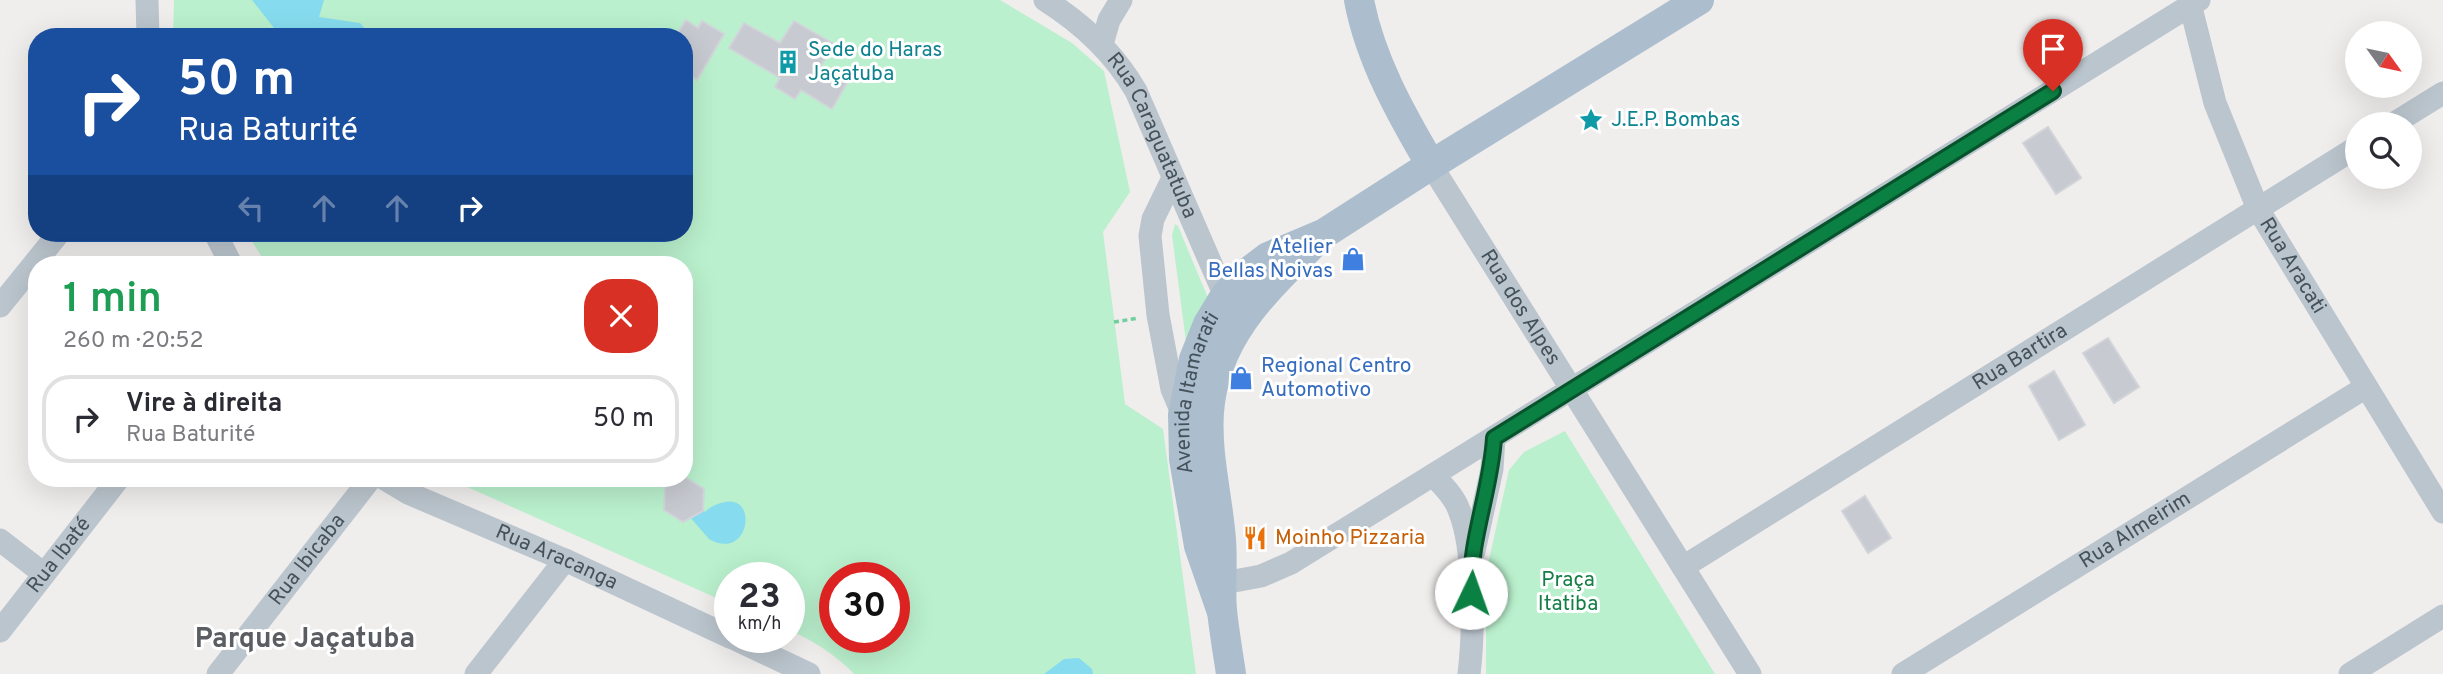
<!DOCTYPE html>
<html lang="pt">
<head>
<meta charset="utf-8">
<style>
	:root { --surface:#fff; --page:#f2f2f3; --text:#2b2b33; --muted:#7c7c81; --line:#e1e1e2 }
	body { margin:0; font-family:Overpass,sans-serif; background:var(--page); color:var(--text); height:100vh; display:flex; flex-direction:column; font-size:26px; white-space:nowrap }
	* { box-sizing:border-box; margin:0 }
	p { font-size:23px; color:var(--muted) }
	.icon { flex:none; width:38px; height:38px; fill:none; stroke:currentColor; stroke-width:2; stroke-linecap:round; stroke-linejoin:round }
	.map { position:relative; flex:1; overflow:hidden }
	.sheet { position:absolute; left:28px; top:256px; width:665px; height:231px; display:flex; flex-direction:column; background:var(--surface); border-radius:28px; box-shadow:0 7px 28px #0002 }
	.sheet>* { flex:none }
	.guide { position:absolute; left:28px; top:28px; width:665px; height:214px; border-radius:28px; box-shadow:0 7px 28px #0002; background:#1a4fa0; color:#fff; overflow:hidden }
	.needle { width:46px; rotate:123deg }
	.fabs { position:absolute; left:2345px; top:21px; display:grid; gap:14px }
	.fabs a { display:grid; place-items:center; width:77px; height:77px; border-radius:50%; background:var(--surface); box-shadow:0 7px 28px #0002; font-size:35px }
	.speed { position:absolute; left:714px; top:562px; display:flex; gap:14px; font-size:35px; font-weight:700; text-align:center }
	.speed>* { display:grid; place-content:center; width:91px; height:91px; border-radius:50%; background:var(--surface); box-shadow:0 7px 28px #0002; line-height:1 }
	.speed small { font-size:18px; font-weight:400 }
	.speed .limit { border:10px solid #d22; background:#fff; color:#111 }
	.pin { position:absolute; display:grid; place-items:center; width:60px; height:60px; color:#fff; margin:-72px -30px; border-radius:50% 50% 50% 0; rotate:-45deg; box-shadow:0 0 7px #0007 }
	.pin .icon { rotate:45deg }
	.me { position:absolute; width:77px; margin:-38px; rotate:3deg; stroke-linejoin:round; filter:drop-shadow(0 0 5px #0008) }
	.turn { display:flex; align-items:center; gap:24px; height:147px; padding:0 35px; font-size:32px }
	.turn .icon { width:91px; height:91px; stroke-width:2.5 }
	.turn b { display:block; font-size:49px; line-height:60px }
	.lanes { display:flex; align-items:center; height:66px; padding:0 35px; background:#0003; justify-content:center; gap:35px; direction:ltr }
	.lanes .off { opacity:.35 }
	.round { display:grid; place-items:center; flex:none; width:74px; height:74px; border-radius:28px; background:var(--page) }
	.headline { display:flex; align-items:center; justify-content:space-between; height:119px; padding:0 35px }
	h1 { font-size:42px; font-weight:600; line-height:52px; color:#1e9e55 }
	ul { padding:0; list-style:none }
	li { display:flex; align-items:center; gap:21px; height:88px; margin:0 14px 10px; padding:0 21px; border:4px solid var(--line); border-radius:28px }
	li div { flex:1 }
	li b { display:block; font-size:26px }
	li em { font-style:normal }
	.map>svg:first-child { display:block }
	.green { fill:#baf0cd; fill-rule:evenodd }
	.water { fill:#86dcee }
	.building { fill:#c7cad0; stroke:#d1d4d9; stroke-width:2 }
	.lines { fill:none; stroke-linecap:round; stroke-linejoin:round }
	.path { stroke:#71ce9d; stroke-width:3.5; stroke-dasharray:5 3.5; stroke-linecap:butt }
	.minor { stroke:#bbc5cd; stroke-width:23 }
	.major { stroke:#acbecd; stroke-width:30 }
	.route-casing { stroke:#07532c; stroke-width:18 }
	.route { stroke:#0b8043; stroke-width:12 }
	.labels { text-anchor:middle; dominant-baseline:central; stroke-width:6; stroke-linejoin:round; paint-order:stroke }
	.culture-label { font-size:21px; fill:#0d838f; stroke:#fff; text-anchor:start }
	.street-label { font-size:21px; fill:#45525b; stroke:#fff }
	.shop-label { font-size:21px; fill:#366cbe; stroke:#fff; text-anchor:end }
	.food-label { font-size:21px; fill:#c56008; stroke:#fff; text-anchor:start }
	.park-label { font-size:21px; fill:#147e45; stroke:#fff }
	.district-label { font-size:28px; font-weight:bold; fill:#5a5e62; stroke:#fff }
</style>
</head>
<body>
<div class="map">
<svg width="2443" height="674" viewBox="0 0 2443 674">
	<rect width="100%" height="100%" fill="#f0eded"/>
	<path class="green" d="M174,0H1000L1072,43L1104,71L1130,192L1103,232L1125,404L1163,429L1196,674H854C836,655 814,641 789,630V578H730V604L447,478H684V264H266L247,233H684V37H173ZM835,578H894V637H835Z
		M1175,224L1178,226L1208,298L1187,349L1172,235Z
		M1565,431L1715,674H1486V573L1509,470L1524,452Z"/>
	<path class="water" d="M252,0H324L319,17L360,23L372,37H281Z
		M656,478H679L705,512C711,506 717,504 725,502C759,495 749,562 709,539Z
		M1079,658L1092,669L1093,674H1044L1064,659Z"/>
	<path class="building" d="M686,20L698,28L702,21L724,34L697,80L684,73V37L676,36Z
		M794,21L834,44L820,67L847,83L832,109L801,90L795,99L775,87L780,78L729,48L744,23L780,43Z
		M2048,127L2081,178L2056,194L2023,143Z
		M2108,338L2139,387L2114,403L2083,353Z
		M2054,371L2085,425L2059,440L2029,386Z
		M685,477L704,489L703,511L683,522L664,510L665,487Z
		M1865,496L1891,538L1868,553L1842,511Z"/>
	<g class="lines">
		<path class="path" d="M1114,322L1139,318"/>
		<g class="minor">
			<path d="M147,0L148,37"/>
			<path id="s1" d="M1045,0C1083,24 1114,53 1136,91L1225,296"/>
			<path id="s2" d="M2189,0L2215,103L2258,209L2443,512"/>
			<path d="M1102,44L1109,20L1121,0"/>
			<path d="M2393,124L2443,93"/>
			<path id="s3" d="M1431,165L1750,674"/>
			<path d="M1173,178L1153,219L1150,236L1158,315L1172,389L1183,415"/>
			<path d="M215,233L231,264"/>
			<path d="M0,306L59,233"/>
			<path d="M1433,475C1443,486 1454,496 1459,510C1475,548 1474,633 1469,674"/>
			<path id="s4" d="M383,478L408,493L565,560L730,637"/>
			<path d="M0,540L44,574"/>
			<path d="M1474,551L1492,469L1494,437"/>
			<path id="s5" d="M1683,567L2357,147"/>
			<path d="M1213,585L1261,576L1291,563L2199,0"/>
			<path id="s6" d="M0,631L119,478"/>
			<path d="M731,637L809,674"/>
			<path id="s7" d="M218,674L371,478"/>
			<path d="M476,674L565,560"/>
			<path id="s8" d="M1903,674L2366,387"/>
			<path d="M2350,674L2443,616"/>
		</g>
		<g class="major">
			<path d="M1359,0C1370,59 1401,114 1431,165"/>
			<path id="s9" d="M1222,612L1199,546L1184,459L1183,415L1194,359L1208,324L1225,296L1243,276L1268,257L1325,233L1431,165L1699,0"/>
			<path d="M1231,674C1228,653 1224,631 1222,610C1220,587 1223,564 1221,540C1218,498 1206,455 1209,412C1214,342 1261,293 1310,247"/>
		</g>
	</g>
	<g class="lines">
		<g class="route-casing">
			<path id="route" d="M1471,593C1469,540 1491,490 1494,438L2053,91"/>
		</g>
		<use href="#route" class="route"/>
	</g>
	<defs>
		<g id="building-bare" transform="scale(1.89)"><path d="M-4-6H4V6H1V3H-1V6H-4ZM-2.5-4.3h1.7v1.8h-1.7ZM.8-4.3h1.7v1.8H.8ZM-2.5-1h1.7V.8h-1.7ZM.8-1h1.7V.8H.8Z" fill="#0f9aa8" stroke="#fff" stroke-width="2.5" paint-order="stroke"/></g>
		<g id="sight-bare" transform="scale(1.89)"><path d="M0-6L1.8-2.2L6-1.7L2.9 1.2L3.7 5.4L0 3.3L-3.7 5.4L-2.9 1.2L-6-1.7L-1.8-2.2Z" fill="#0f9aa8" stroke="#fff" stroke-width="2.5" paint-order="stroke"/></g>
		<g id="shop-bare" transform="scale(1.89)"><path d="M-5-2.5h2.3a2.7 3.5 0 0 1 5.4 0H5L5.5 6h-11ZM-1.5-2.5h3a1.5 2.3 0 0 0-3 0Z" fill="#3f7fe0" stroke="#fff" stroke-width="2.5" paint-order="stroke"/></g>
		<g id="restaurant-bare" transform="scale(1.89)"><path d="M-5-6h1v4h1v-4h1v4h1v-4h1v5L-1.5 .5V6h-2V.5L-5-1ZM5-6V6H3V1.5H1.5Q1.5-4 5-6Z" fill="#e8710a" stroke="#fff" stroke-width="2.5" paint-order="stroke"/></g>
	</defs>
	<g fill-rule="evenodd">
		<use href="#building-bare" x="788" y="62"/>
		<use href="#sight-bare" x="1591" y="120"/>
		<use href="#shop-bare" x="1353" y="259"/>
		<use href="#shop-bare" x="1241" y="378"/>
		<use href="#restaurant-bare" x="1255" y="538"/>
	</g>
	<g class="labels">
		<g class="culture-label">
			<text x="808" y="50">Sede do Haras<tspan x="808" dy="24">Jaçatuba</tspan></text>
			<text x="1611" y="120">J.E.P. Bombas</text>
		</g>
		<g class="street-label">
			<text stroke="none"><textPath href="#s1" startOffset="177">Rua Caraguatatuba</textPath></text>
			<text stroke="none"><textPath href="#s2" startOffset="287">Rua Aracati</textPath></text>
			<text stroke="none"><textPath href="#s3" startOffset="168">Rua dos Alpes</textPath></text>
			<text stroke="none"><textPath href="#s5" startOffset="397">Rua Bartira</textPath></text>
			<text stroke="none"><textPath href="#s9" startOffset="226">Avenida Itamarati</textPath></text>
			<text stroke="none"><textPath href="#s8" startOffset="273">Rua Almeirim</textPath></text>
			<text stroke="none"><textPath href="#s6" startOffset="96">Rua Ibaté</textPath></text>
			<text stroke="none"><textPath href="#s4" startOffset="191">Rua Aracanga</textPath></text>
			<text stroke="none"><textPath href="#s7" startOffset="145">Rua Ibicaba</textPath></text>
		</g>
		<g class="shop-label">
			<text x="1333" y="247">Atelier<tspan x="1333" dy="24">Bellas Noivas</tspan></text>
			<text x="1261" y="366" text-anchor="start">Regional Centro<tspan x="1261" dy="24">Automotivo</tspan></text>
		</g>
		<g class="food-label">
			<text x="1275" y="538">Moinho Pizzaria</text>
		</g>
		<g class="park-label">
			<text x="1568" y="580">Praça<tspan x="1568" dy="24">Itatiba</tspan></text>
		</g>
		<g class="district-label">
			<text x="305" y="640">Parque Jaçatuba</text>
		</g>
	</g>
</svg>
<div class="fabs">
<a><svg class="needle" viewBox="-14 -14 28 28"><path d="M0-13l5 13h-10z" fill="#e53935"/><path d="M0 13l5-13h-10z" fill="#7c7c81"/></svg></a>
<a><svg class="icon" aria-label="search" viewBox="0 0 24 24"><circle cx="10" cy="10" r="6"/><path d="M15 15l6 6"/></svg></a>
</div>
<div class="speed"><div>23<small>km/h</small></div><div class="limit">30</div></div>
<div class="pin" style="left:2053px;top:91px;background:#d93025"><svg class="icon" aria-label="arrive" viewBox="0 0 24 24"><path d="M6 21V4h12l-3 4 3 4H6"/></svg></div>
<svg class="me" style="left:1471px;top:593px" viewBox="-20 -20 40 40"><circle r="19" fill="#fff"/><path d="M0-13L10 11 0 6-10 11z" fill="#0b8043"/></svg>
<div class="guide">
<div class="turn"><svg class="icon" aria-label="right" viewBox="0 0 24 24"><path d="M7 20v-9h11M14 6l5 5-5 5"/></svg><div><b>50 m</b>Rua Baturité</div></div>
<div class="lanes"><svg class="icon off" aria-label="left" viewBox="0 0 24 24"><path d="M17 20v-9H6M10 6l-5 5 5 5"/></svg><svg class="icon off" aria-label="ahead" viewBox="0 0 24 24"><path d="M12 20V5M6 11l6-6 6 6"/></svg><svg class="icon off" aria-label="ahead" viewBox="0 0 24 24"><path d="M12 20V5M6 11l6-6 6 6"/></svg><svg class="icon" aria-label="right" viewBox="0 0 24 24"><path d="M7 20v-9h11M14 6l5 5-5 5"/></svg></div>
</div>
<section class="sheet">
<div class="headline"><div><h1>1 min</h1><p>260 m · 20:52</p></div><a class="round" style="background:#d93025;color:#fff"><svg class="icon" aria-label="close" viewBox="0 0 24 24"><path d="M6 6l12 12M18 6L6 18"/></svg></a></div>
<ul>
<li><svg class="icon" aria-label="right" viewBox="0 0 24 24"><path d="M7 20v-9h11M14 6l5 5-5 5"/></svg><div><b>Vire à direita</b><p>Rua Baturité</p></div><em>50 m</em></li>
</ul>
</section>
</div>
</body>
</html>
